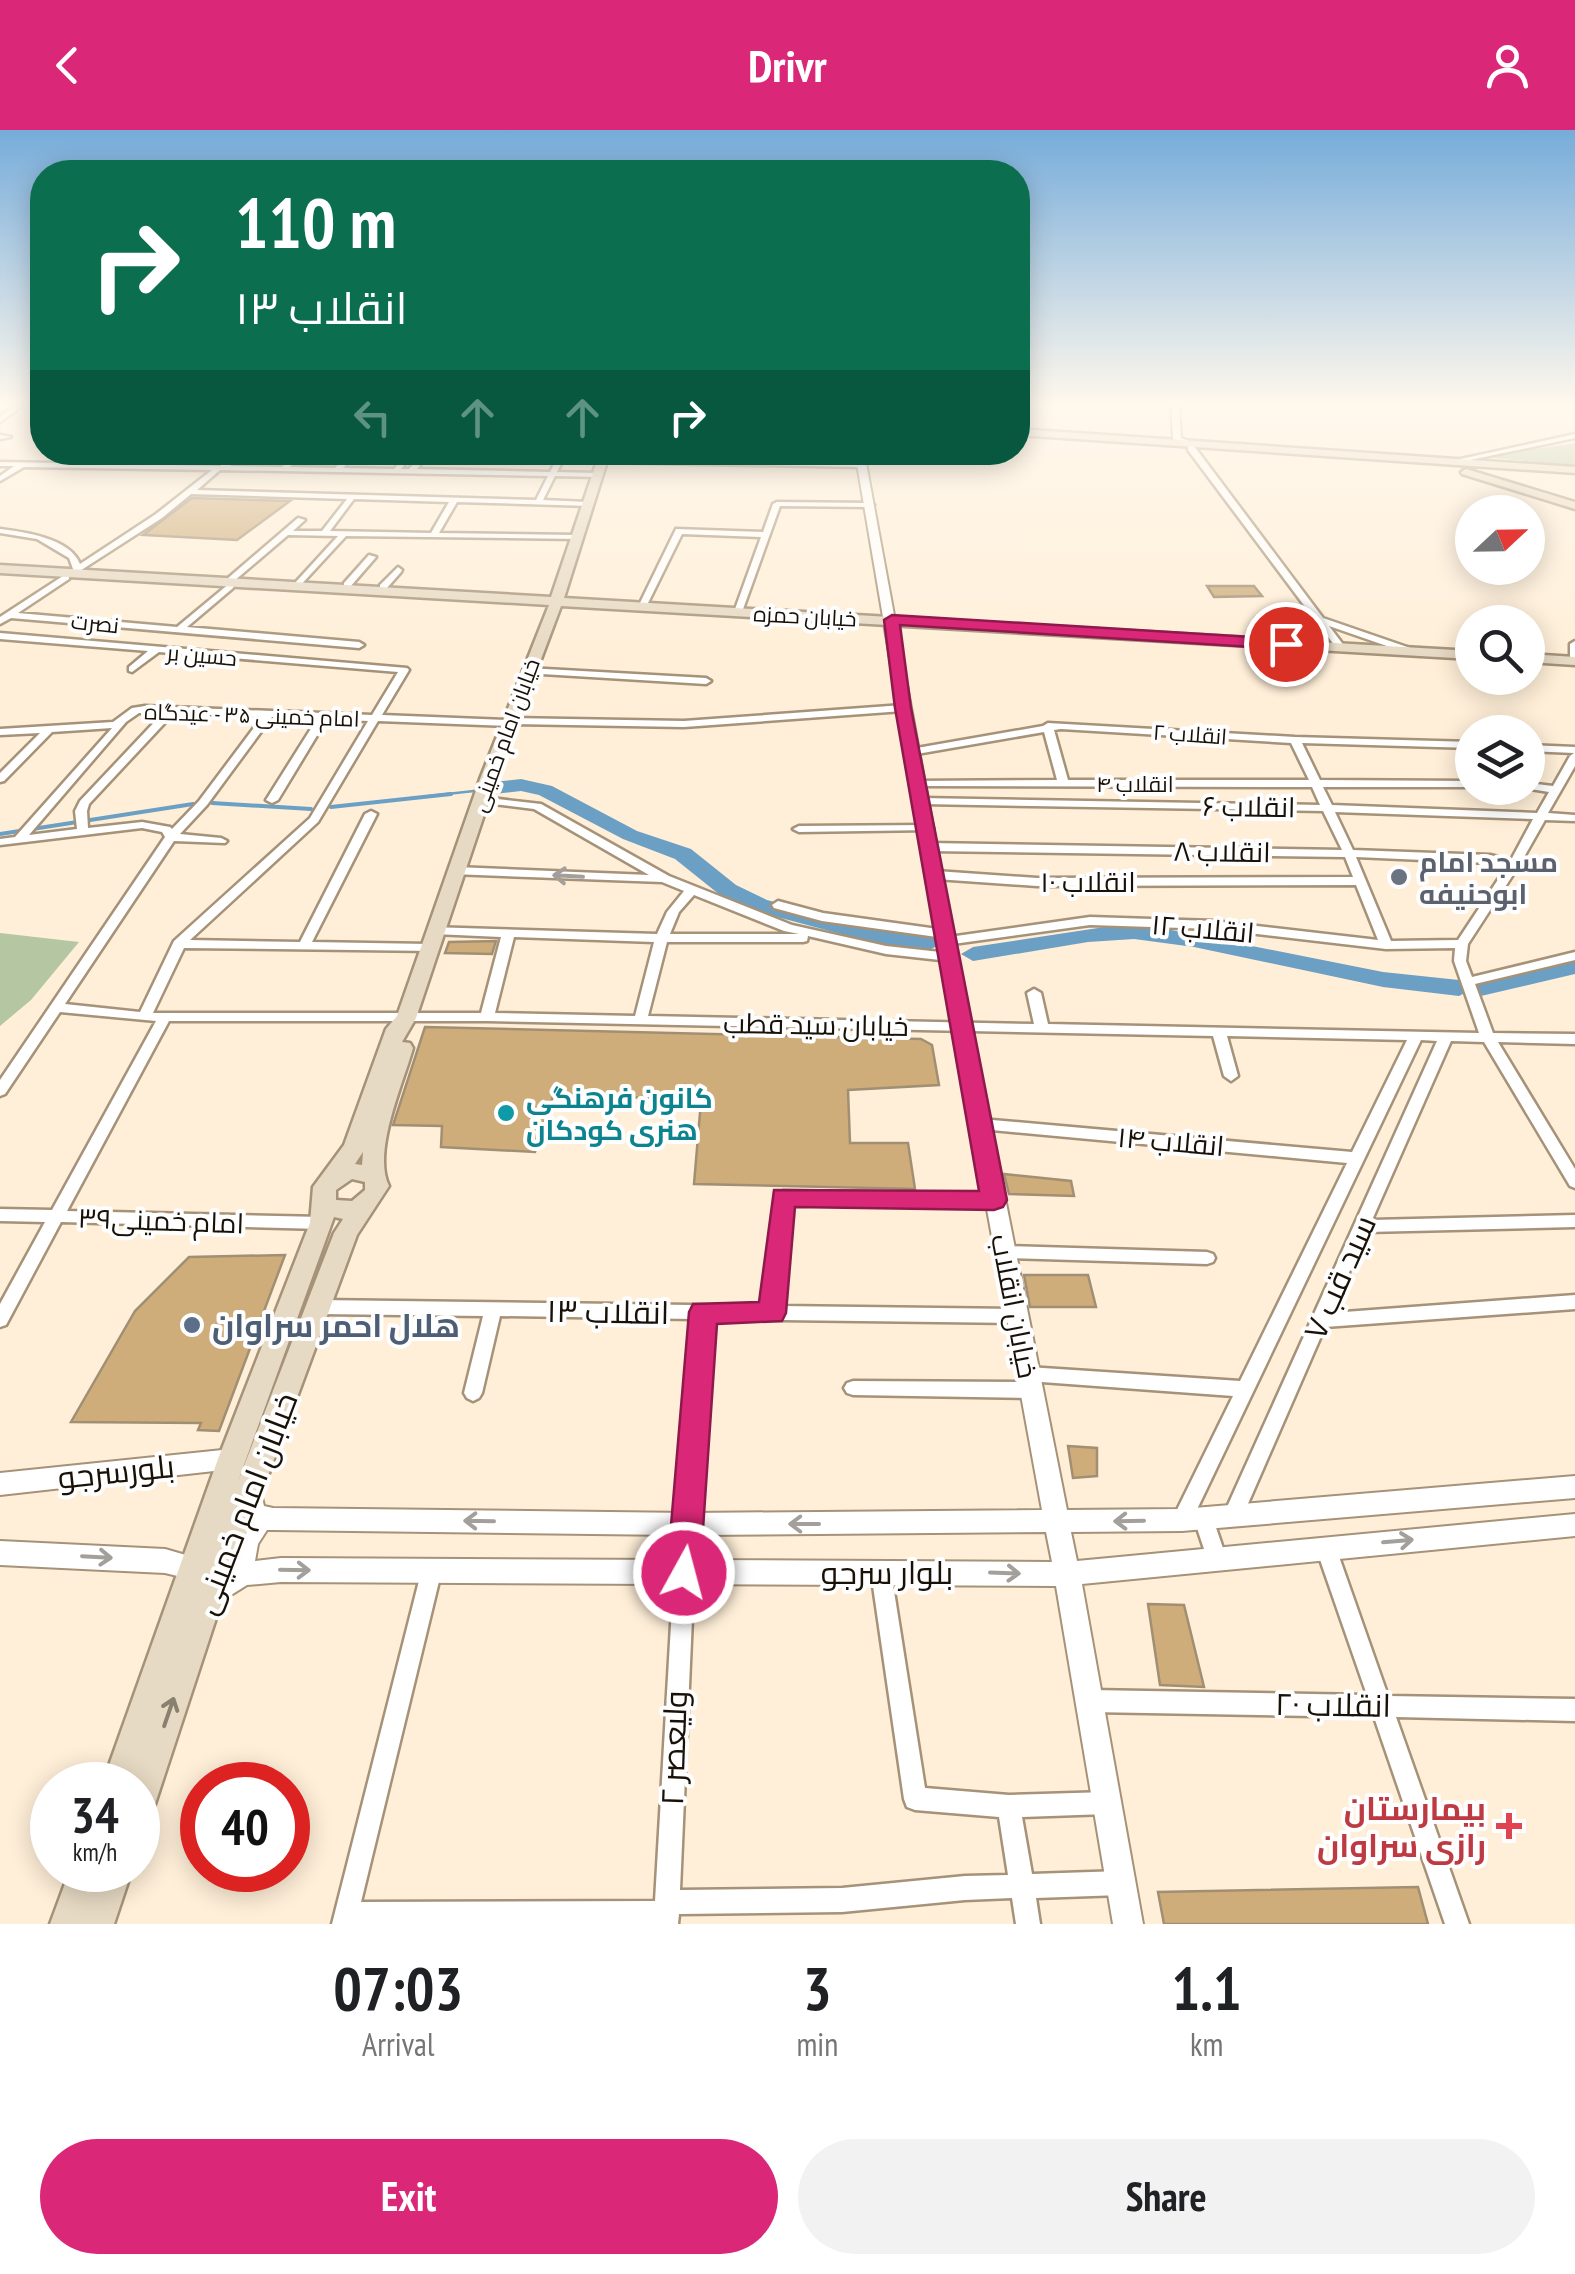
<!DOCTYPE html>
<html lang="en">
<head>
<meta charset="utf-8">
<style>
	:root { --surface:#fff; --page:#f2f2f2; --text:#202124; --muted:#757577; --accent:#db2777 }
	body { margin:0; font-family:"PT Sans Narrow",Cairo,sans-serif; background:var(--page); color:var(--text); height:100vh; display:flex; flex-direction:column; font-size:38px; white-space:nowrap }
	* { box-sizing:border-box; margin:0 }
	p { font-size:32px; color:var(--muted) }
	.icon { flex:none; width:55px; height:55px; fill:none; stroke:currentColor; stroke-width:2; stroke-linecap:round; stroke-linejoin:round }
	.map { position:relative; height:1794px; overflow:hidden }
	.details { display:flex; flex-direction:column; background:var(--surface); flex:1 }
	.details>* { flex:none }
	.hud { position:absolute; left:30px; top:30px; width:1000px; height:305px; border-radius:40px; box-shadow:0 5px 25px #0003; background:#0b6e4f; color:#fff; overflow:hidden }
	.needle { width:65px; rotate:68deg }
	.controls { position:absolute; left:1455px; top:365px; display:grid; gap:20px }
	.controls a { display:grid; place-items:center; width:90px; height:90px; border-radius:50%; background:var(--surface); box-shadow:0 5px 25px #0003; font-size:50px }
	.speed { position:absolute; left:30px; top:1632px; display:flex; gap:20px; font-size:50px; font-weight:700; text-align:center }
	.speed>* { display:grid; place-content:center; width:130px; height:130px; border-radius:50%; background:var(--surface); box-shadow:0 5px 25px #0003; line-height:1 }
	.speed small { font-size:25px; font-weight:400 }
	.speed .limit { border:15px solid #d22; background:#fff; color:#111 }
	.pin { position:absolute; display:grid; place-items:center; width:85px; height:85px; color:#fff; margin:-42px; border:5px solid #fff; border-radius:50%; box-shadow:0 2px 10px #0007 }
	.me { position:absolute; width:110px; margin:-55px; rotate:7deg; stroke-linejoin:round; filter:drop-shadow(0 0 8px #0008) }
	.turn { display:flex; align-items:center; gap:35px; height:210px; padding:0 40px; font-size:45px }
	.turn .icon { width:130px; height:130px; stroke-width:2.5 }
	.turn b { display:block; font-size:70px; line-height:85px }
	.lanes { display:flex; align-items:center; height:95px; padding:0 40px; background:#0003; justify-content:center; gap:50px; direction:ltr }
	.lanes .off { opacity:.35 }
	.eta { display:flex; justify-content:space-evenly; align-items:center; height:170px; text-align:center }
	.eta b { font-size:60px; font-weight:700; line-height:70px }
	.cta { display:flex; gap:20px; margin-top:auto; padding:20px 40px }
	.cta a { flex:1; height:115px; border-radius:60px; background:var(--accent); color:#fff; font-size:40px; font-weight:700; line-height:115px; text-align:center }
	.cta a+a { background:var(--page); color:var(--text) }
	header { display:flex; justify-content:space-between; align-items:center; height:130px; padding:0 40px; background:var(--accent); color:#fff; font-size:45px; font-weight:700 }
	.map>svg:first-child { display:block }
	.green { fill:#b4c6a2 }
	.lines { fill:none; stroke-linecap:round; stroke-linejoin:round }
	.stream-far1 { stroke:#6ba0c4; stroke-width:2.5 }
	.stream { stroke:#6ba0c4; stroke-width:4 }
	.river { fill:#6ba0c4; fill-rule:evenodd }
	.building { fill:#cfad7b; stroke:#a18f74; stroke-width:2.5 }
	.minor-casing { stroke:#a59278; stroke-width:5 }
	.tertiary-casing { stroke:#a59278; stroke-width:4 }
	.secondary-casing { stroke:#a59278; stroke-width:5 }
	.minor { fill:#fff; fill-rule:evenodd }
	.tertiary { fill:#fff; fill-rule:evenodd }
	.secondary { fill:#e7dac4; fill-rule:evenodd }
	.oneway { stroke:#a3a09c }
	.oneway2 { stroke:#8a806f }
	.route { fill:#db2777; stroke:#8e194d; stroke-width:2.5 }
	.worship-dot { fill:#6b7280; stroke:#fefefe; stroke-width:4 }
	.culture-dot { fill:#0f9aa8; stroke:#fefefe; stroke-width:4 }
	.service-dot { fill:#5c6f8a; stroke:#fefefe; stroke-width:4 }
	.health-dot { fill:#e0444e; stroke:#fefefe; stroke-width:4 }
	.labels { text-anchor:middle; dominant-baseline:central; stroke-width:8; stroke-linejoin:round; paint-order:stroke }
	.far-street-label { font-size:22px; fill:#181107; stroke:#fefefe }
	.street-label { font-size:28px; fill:#181107; stroke:#fefefe }
	.worship-label { font-size:28px; font-weight:bold; fill:#5b616d; stroke:#fefefe; text-anchor:start }
	.culture-label { font-size:28px; font-weight:bold; fill:#0d838f; stroke:#fefefe; text-anchor:start }
	.near-street-label { font-size:32px; fill:#181107; stroke:#fefefe }
	.near-service-label { font-size:32px; font-weight:bold; fill:#4e5e75; stroke:#fefefe; text-anchor:start }
	.near-health-label { font-size:32px; font-weight:bold; fill:#be3a42; stroke:#fefefe; text-anchor:end }
</style>
</head>
<body>
<header><svg class="icon" aria-label="back" viewBox="0 0 24 24"><path d="M15 5l-7 7 7 7"/></svg>Drivr<svg class="icon" aria-label="person" viewBox="0 0 24 24"><circle cx="12" cy="8" r="4"/><path d="M4 21q1-7 8-7t8 7"/></svg></header>
<div class="map">
<svg width="1575" height="1794" viewBox="0 0 1575 1794">
	<rect width="100%" height="100%" fill="#ffefd8"/>
	<path class="green" d="M1575,313V336L1485,327C1515,320 1544,319 1575,313Z
		M0,803L79,812L31,870L0,896Z"/>
	<g class="lines">
		<path class="stream-far1" d="M429,666L474,661"/>
		<path class="stream" d="M212,673L311,679
			M331,677L451,664
			M0,704L193,674"/>
		<path class="river" d="M521,649L552,656L637,701L691,719L736,755L767,770L880,800L936,809L940,814L928,821L879,814L751,780L720,765L675,729L623,709L539,665L521,661L494,664L484,658L494,652Z
			M1111,796L1156,797L1383,842L1459,850L1470,856L1575,830V844L1481,866L1470,860L1459,866L1383,857L1194,817L1134,809L1088,812L973,831L961,824L973,817Z"/>
	</g>
	<path class="building" d="M192,368L290,371L237,410L143,405Z
		M1207,456H1254L1262,466L1214,467Z
		M496,811L492,824L445,823L449,812Z
		M425,897L921,909L932,915L939,955L848,960L850,1013H908L915,1059L694,1054L701,971L554,963L535,1022L441,1017L442,996L393,995Z
		M1004,1044L1071,1051L1074,1066L1009,1064Z
		M285,1125L219,1301L198,1300L201,1293L71,1292L135,1181L189,1127Z
		M1024,1145H1088L1096,1177H1030Z
		M1068,1316L1097,1318V1346L1073,1348Z
		M1148,1474L1184,1475L1204,1557L1160,1555Z
		M1418,1757L1428,1794H1164L1158,1762Z"/>
	<g class="lines">
		<g class="minor-casing">
			<path id="minor" d="M14,276H22L0,292V287Z
				M1575,304V308L1451,334L1447,332Z
				M0,305L11,307L0,309Z
				M42,311V316L39,315V313Z
				M1188,316H1194L1323,488L1413,519V523H1407L1329,496L1345,517L1343,519H1337L1320,496L1311,503L1259,514V510L1305,499L1315,490L1188,320Z
				M240,322H249L230,336L282,337L298,322H306L290,337L335,338L351,322H359L343,338L394,339L408,322H415L401,339H409L424,322H431L417,339L550,342L560,322H567L557,342L597,343L601,345L597,347L555,346L543,370L587,372L591,374L590,376L457,372L439,403L575,405H578V409L346,406L297,459L293,456L294,454L338,406L288,405L234,451L227,449L298,388L305,390L293,401H322L347,369L191,364L162,388L72,446L68,443L73,439L69,428L37,409L0,403V399C24,402 70,408 80,434L156,384L212,340L24,337L0,351V346L14,336H0V332L220,336ZM220,340L548,346L536,370L197,360ZM354,369L449,372L431,403L330,401Z
				M603,328L861,333L865,335L861,337L600,332V328Z
				M777,372L870,373L874,375L870,377L780,376L742,482L738,485L734,482L761,407L682,404L646,477L639,479L638,477L676,399L763,402L773,374Z
				M369,425L376,427L350,457H344V453Z
				M398,437L402,440L401,442L386,459H380V455Z
				M66,444L69,445V449L18,483L177,497L230,453L234,456L233,458L187,497L359,512L364,515L359,518L11,488L0,494V487Z
				M0,503L407,538L409,540L382,585L506,590L510,588L684,591L903,575L908,578L903,581L684,597L513,594L509,596L378,591L318,692L190,810L300,812L365,684L371,681L377,684L312,812L429,814L435,818L434,821L184,818L153,883H481L501,807L434,804L428,800L430,797L657,804L667,782L684,761L662,752L452,744L450,741L456,737L649,745L534,679L477,672L475,670L481,667L541,674L669,746L792,795L886,816L949,823L955,827L949,831L886,824L808,806L807,811L803,812H667L648,886L1034,894L1027,863L1034,859L1041,863L1048,894L1479,903L1454,831L1455,818L1386,819L1214,799L1090,795L946,815L940,811L944,808L822,791L774,778L772,775L778,771L823,783L945,800L951,804L949,807L1090,787L1214,791L1378,810L1356,755L1037,756L936,749L930,745L936,741L1037,748L1353,747L1345,727L930,721L924,717L930,713L1342,720L1323,681L922,674L916,671L922,668L1320,675L1312,657L918,656L913,653L914,651L1057,650L1044,602L911,625L906,622L911,619L1043,596L1048,593L1295,607L1472,612V618L1302,613L1320,650L1472,651V657H1323L1332,675L1537,683L1549,662L1524,658H1528V653L1553,656L1570,626L1574,623L1528,621V615L1575,617V636L1548,683L1575,685V691L1545,690L1520,734L1468,814L1466,831L1472,847L1575,822V830L1475,854L1493,903L1575,904V914L1498,912L1575,1039V1058L1570,1056L1484,912L1451,911L1372,1090L1575,1085V1097L1367,1102L1331,1183L1575,1165V1179L1325,1197L1240,1392L1233,1395L1226,1392L1223,1386L1437,911L1421,910L1189,1396L1182,1399L1175,1396L1172,1390L1233,1266L1028,1251L1022,1249L1019,1244L1022,1239L1028,1237L1240,1251L1347,1033L981,999L976,998L974,994L976,990L981,989L1352,1022L1407,910L1227,906L1238,946L1231,951L1224,946L1213,906L487,891H169L67,1081L322,1087L328,1089L330,1093L328,1097L322,1099L61,1092L6,1195L0,1197V1174L45,1092L0,1091V1079L52,1080L156,891L60,882L5,964L0,966V950L165,707L162,702L142,698L0,715V709L15,707L112,598L52,602L4,651L0,652V643L40,603L0,605V599L113,592L132,578L145,576L372,585L398,542L159,522L132,542L129,541V537L148,521L0,509ZM139,583H163L80,671L75,681L77,699L29,705L126,592ZM174,583L262,587L199,671L172,699L170,697L142,692L88,698L87,681L89,674ZM272,587L317,589L266,670L272,673L278,670L327,589L368,591L310,688L174,811L140,882L65,874L174,711L225,713L227,711L221,708L180,704L207,675ZM1061,599L1291,613L1309,650H1068L1054,600ZM1335,682L1533,689L1511,730L1490,725L1353,720ZM1356,727L1490,733L1507,736L1458,810L1391,811ZM694,765L784,801L799,804H670L679,782ZM514,807L654,812L635,886L495,883Z
				M1575,511V531L1570,528V514Z
				M528,538L706,548L711,551L706,554L525,543L523,541Z
				M927,695L933,698L931,700L799,702L793,699L799,696Z
				M783,1061L994,1064L1000,1066L1002,1070L1000,1074L994,1076L790,1073L781,1176L1016,1179L1022,1181L1025,1186L1022,1191L1016,1193L711,1189L700,1394L697,1400L690,1403L683,1400L680,1394L694,1189L500,1186L482,1263L479,1268L473,1271L467,1268L464,1263L483,1186L320,1184L314,1182L312,1177L314,1172L320,1170L764,1176L775,1067L777,1063Z
				M1005,1116L1207,1122L1213,1124L1215,1128L1213,1132L1207,1134L1005,1128L999,1126L997,1122L999,1118Z
				M853,1251L1031,1252L1037,1255L1040,1260L1037,1265L1031,1268L853,1265L847,1263L844,1258L847,1253Z
				M1204,1380L1211,1383L1227,1430L1224,1437L1217,1439L1210,1437L1194,1389L1197,1383Z
				M1326,1409L1333,1412L1336,1418L1388,1566L1575,1569V1591L1396,1587L1469,1794H1445L1374,1587L1091,1582L1083,1579L1080,1571L1083,1563L1091,1560L1367,1565L1316,1418L1319,1412Z
				M881,1433L888,1435L891,1442L925,1658L1009,1665L1107,1662L1115,1665L1118,1673L1115,1681L1107,1684L1022,1687L1032,1744L1121,1741L1129,1745L1133,1753L1129,1761L1121,1765L1036,1768L1040,1794H1016L1012,1768L965,1770L842,1782L679,1784L678,1794H332L421,1443L424,1436L431,1434L438,1436L441,1443L361,1772L655,1771L674,1443L677,1436L684,1434L691,1436L694,1443L680,1760L842,1758L965,1746L1008,1745L999,1687L915,1680L907,1677L904,1669L871,1442L874,1435Z"/>
		</g>
		<g class="tertiary-casing">
			<path id="tertiary" d="M1171,276H1179L1181,308L1192,312V316L1173,309Z
				M855,322H864L954,811L1067,1380L1182,1379L1575,1346V1368L1182,1401L1071,1402L1077,1431L1575,1384V1406L1082,1454L1143,1794H1113L1056,1456L281,1452L247,1455L215,1475L206,1472L202,1463L206,1454L229,1438C230,1423 244,1395 244,1389C243,1376 235,1369 241,1355L250,1352L259,1355L264,1376L273,1378L690,1383L1042,1380L938,811ZM267,1400H273L676,1405L673,1430L281,1428L255,1431L258,1414ZM1046,1402L1052,1432L698,1430L701,1405Z
				M232,1319L240,1322L244,1329L240,1336L232,1339L0,1365V1343Z
				M0,1411L165,1419L203,1430L207,1438L203,1446L194,1450L165,1443L0,1435Z"/>
		</g>
		<g class="secondary-casing">
			<path id="secondary" d="M1018,299L1575,337V343L1018,305Z
				M600,322H610L564,468L1472,521V529L561,476L496,649L416,888L402,912L410,913L413,918C403,954 372,1022 389,1056L357,1105L222,1470L155,1674L150,1686L138,1691V1655H102L218,1329L310,1093L313,1057L344,1015L386,899L397,886L480,649L549,475L0,443V435L551,467ZM363,1022L362,1035L355,1034ZM352,1049L365,1052V1060L352,1071L336,1070V1060ZM334,1087L343,1089L334,1103L237,1354Z
				M1466,339L1575,372V379L1462,344L1461,342Z
				M1528,524L1575,527V535L1528,532Z
				M70,1740H132L114,1794H50Z"/>
		</g>
		<use href="#minor" class="minor"/>
		<use href="#tertiary" class="tertiary"/>
		<use href="#secondary" class="secondary"/>
	</g>
	<defs><path id="oneway-shaft" d="M-6 0H5M1.5-3L5.5 0L1.5 3" fill="none" stroke-width="1.6" stroke-linecap="round" stroke-linejoin="round" transform="scale(2.5)"/></defs>
	<g class="oneway">
		<use href="#oneway-shaft" transform="translate(568 746) rotate(-177)"/>
		<use href="#oneway-shaft" transform="translate(479 1391) rotate(-179)"/>
		<use href="#oneway-shaft" transform="translate(1129 1391) rotate(179)"/>
		<use href="#oneway-shaft" transform="translate(804 1394) rotate(180)"/>
		<use href="#oneway-shaft" transform="translate(1398 1411) rotate(-5)"/>
		<use href="#oneway-shaft" transform="translate(97 1427) rotate(3)"/>
		<use href="#oneway-shaft" transform="translate(295 1440) rotate(1)"/>
		<use href="#oneway-shaft" transform="translate(1005 1443) rotate(2)"/>
	</g>
	<use class="oneway2" href="#oneway-shaft" transform="translate(169 1582) rotate(-71)"/>
	<linearGradient id="sky" x2="0" y2="1"><stop stop-color="#76acda"/><stop offset="0.52" stop-color="#fff8ed"/><stop offset="1" stop-color="#fff8ed" stop-opacity="0"/></linearGradient>
	<rect width="1575" height="527" fill="url(#sky)"/>
	<path class="route" d="M892,485L1286,509L1294,514L1286,519L900,495L911,578L1007,1070L1003,1077L994,1080L795,1077L786,1183L782,1191L717,1194L700,1443L695,1454L684,1459L672,1454L667,1443L689,1182L693,1174L759,1172L774,1060L979,1061L895,578L884,490Z"/>
	<circle class="worship-dot" cx="1399" cy="747" r="10"/>
	<circle class="culture-dot" cx="506" cy="983" r="10"/>
	<circle class="service-dot" cx="192" cy="1195" r="10"/>
	<path class="health-dot" d="M1504 1681h10v10h10v10h-10v10h-10v-10h-10v-10h10z"/>
	<g class="labels">
		<g class="far-street-label">
			<text transform="translate(805 486) rotate(3)">خیابان حمزه</text>
			<text transform="translate(95 493) rotate(6)">نصرت</text>
			<text transform="translate(202 525) rotate(5)">حسین بر</text>
			<text transform="translate(252 585) rotate(2)">امام خمینی ۳۵ - عیدگاه</text>
			<text transform="translate(1190 604) rotate(4)">انقلاب ۲</text>
			<text transform="translate(505 605) rotate(-70)">خیابان امام خمینی</text>
			<text x="1135" y="654">انقلاب ۴</text>
		</g>
		<g class="street-label">
			<text transform="translate(1249 676) rotate(1)">انقلاب ۶</text>
			<text transform="translate(1222 721) rotate(1)">انقلاب ۸</text>
			<text x="1088" y="751">انقلاب ۱۰</text>
			<text transform="translate(1203 798) rotate(5)">انقلاب ۱۲</text>
			<text transform="translate(816 894) rotate(1)">خیابان سید قطب</text>
			<text transform="translate(1171 1011) rotate(5)">انقلاب ۱۴</text>
			<text transform="translate(161 1090) rotate(2)">امام خمینی۳۹</text>
			<text transform="translate(1015 1176) rotate(79)">خیابان انقلاب</text>
		</g>
		<g class="worship-label">
			<text x="1419" y="731">مسجد امام<tspan x="1419" dy="32">ابوحنیفه</tspan></text>
		</g>
		<g class="culture-label">
			<text x="526" y="967">کانون فرهنگی<tspan x="526" dy="32">هنری کودکان</tspan></text>
		</g>
		<g class="near-street-label">
			<text transform="translate(1339 1147) rotate(-66)">سید قب ۷</text>
			<text transform="translate(608 1181) rotate(1)">انقلاب ۱۳</text>
			<text transform="translate(116 1341) rotate(-6)">بلورسرجو</text>
			<text transform="translate(245 1373) rotate(-69)">خیابان امام خمینی</text>
			<text x="887" y="1442">بلوار سرجو</text>
			<text transform="translate(1333 1574) rotate(1)">انقلاب ۲۰</text>
			<text transform="translate(673 1618) rotate(-88)">ولیعصر ۲</text>
		</g>
		<g class="near-service-label">
			<text x="212" y="1195">هلال احمر سراوان</text>
		</g>
		<g class="near-health-label">
			<text x="1486" y="1678">بیمارستان<tspan x="1486" dy="37">رازی سراوان</tspan></text>
		</g>
	</g>
</svg>
<div class="controls">
<a><svg class="needle" viewBox="-14 -14 28 28"><path d="M0-13l5 13h-10z" fill="#e53935"/><path d="M0 13l5-13h-10z" fill="#757577"/></svg></a>
<a><svg class="icon" aria-label="search" viewBox="0 0 24 24"><circle cx="10" cy="10" r="6"/><path d="M15 15l6 6"/></svg></a>
<a><svg class="icon" aria-label="layers" viewBox="0 0 24 24"><path d="M12 4l9 5-9 5-9-5zM3 14l9 5 9-5"/></svg></a>
</div>
<div class="speed"><div>34<small>km/h</small></div><div class="limit">40</div></div>
<div class="pin" style="left:1286px;top:514px;background:#d93025"><svg class="icon" aria-label="arrive" viewBox="0 0 24 24"><path d="M6 21V4h12l-3 4 3 4H6"/></svg></div>
<svg class="me" style="left:684px;top:1443px" viewBox="-20 -20 40 40"><circle r="17" fill="#db2777" stroke="#fff" stroke-width="3"/><path d="M0-11L8 9 0 5-8 9z" fill="#fff"/></svg>
<div class="hud">
<div class="turn"><svg class="icon" aria-label="right" viewBox="0 0 24 24"><path d="M7 20v-9h11M14 6l5 5-5 5"/></svg><div><b>110 m</b>انقلاب ۱۳</div></div>
<div class="lanes"><svg class="icon off" aria-label="left" viewBox="0 0 24 24"><path d="M17 20v-9H6M10 6l-5 5 5 5"/></svg><svg class="icon off" aria-label="ahead" viewBox="0 0 24 24"><path d="M12 20V5M6 11l6-6 6 6"/></svg><svg class="icon off" aria-label="ahead" viewBox="0 0 24 24"><path d="M12 20V5M6 11l6-6 6 6"/></svg><svg class="icon" aria-label="right" viewBox="0 0 24 24"><path d="M7 20v-9h11M14 6l5 5-5 5"/></svg></div>
</div>
</div>
<section class="details">
<div class="eta">
<div><b>07:03</b><p>Arrival</p></div>
<div><b>3</b><p>min</p></div>
<div><b>1.1</b><p>km</p></div>
</div>
<div class="cta"><a>Exit</a><a>Share</a></div>
</section>
</body>
</html>
